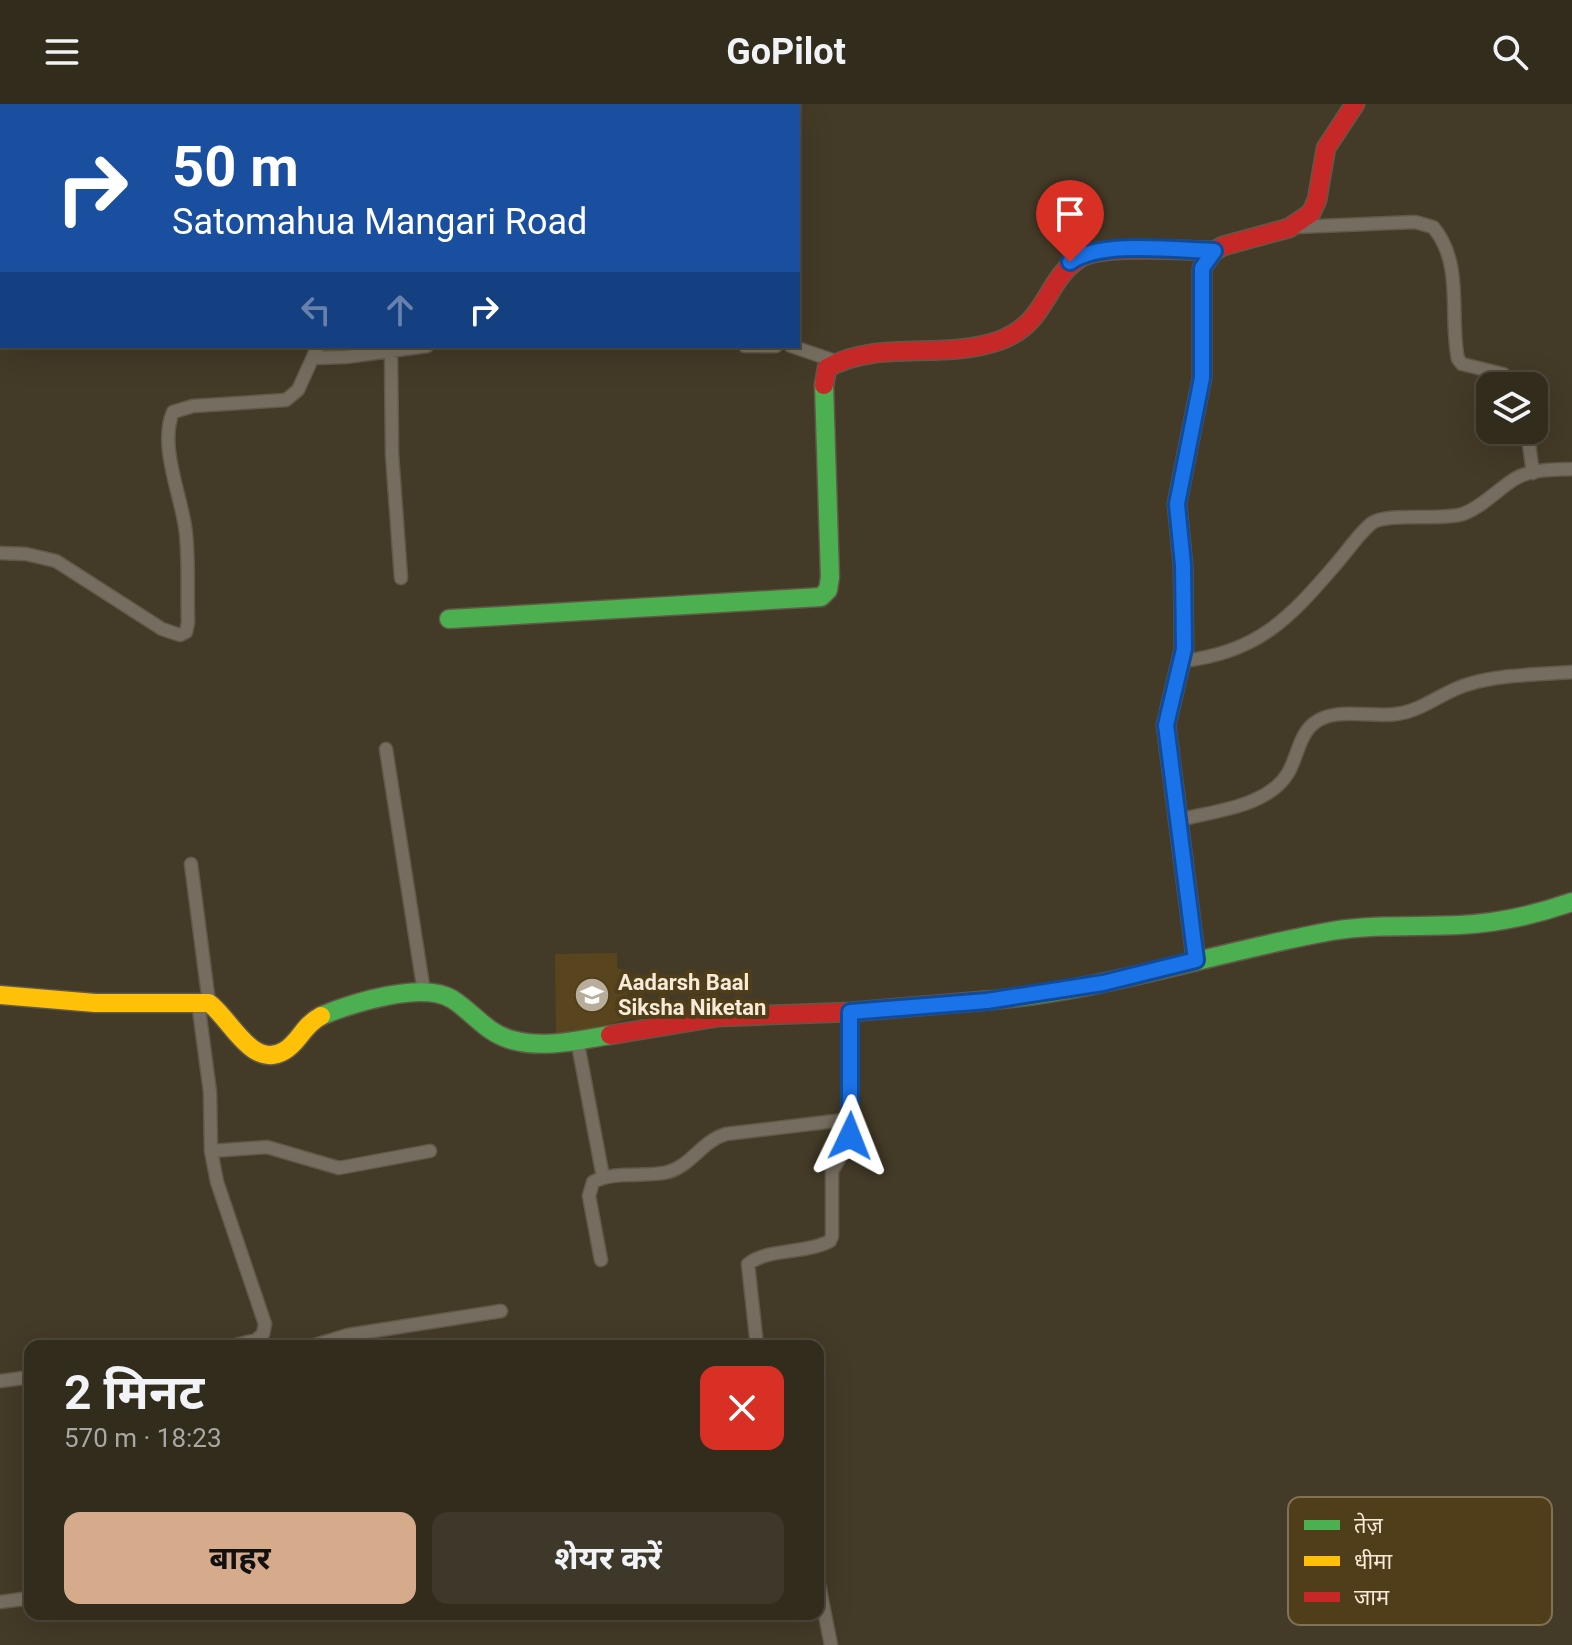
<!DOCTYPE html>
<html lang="hi">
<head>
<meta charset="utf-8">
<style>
	:root { --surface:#322c1d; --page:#3d382a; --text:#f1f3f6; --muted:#a8a7a4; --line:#4d483b; --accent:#d6ab8b }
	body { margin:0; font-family:Roboto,"Noto Sans Devanagari",sans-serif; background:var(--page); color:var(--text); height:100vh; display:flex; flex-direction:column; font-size:30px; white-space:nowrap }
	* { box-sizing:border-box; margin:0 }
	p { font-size:26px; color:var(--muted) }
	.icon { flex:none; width:44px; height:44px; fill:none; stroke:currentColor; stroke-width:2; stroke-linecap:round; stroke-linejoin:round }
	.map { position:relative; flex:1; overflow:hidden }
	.drawer { position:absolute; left:24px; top:1236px; width:800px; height:280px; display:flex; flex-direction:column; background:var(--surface); border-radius:16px; box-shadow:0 8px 32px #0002,0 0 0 2px var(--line) }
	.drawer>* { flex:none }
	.guide { position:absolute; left:0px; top:0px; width:800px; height:244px; box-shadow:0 8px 32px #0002,0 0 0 2px var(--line); background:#1a4fa0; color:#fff; overflow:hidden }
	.controls { position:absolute; left:1476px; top:268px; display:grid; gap:16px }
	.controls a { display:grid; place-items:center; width:72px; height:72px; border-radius:16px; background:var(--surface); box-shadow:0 8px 32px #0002,0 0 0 2px var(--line); font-size:40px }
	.pin { position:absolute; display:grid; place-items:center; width:68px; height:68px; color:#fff; margin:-82px -34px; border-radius:50% 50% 50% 0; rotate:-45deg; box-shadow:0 0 8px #0007 }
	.pin .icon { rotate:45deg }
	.me { position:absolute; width:88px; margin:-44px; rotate:2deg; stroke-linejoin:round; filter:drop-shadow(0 0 6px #0008) }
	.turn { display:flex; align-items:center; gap:28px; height:168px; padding:0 40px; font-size:36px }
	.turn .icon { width:104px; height:104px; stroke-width:2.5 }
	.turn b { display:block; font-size:56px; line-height:68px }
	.lanes { display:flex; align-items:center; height:76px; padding:0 40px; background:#0003; justify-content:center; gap:40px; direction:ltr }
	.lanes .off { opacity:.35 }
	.round { display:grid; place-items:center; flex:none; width:84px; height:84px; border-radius:16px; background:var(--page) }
	.headline { display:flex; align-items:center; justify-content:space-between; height:136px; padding:0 40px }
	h1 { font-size:48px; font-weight:700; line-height:60px }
	.cta { display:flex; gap:16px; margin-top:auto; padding:16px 40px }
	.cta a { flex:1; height:92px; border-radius:16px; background:var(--accent); color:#111; font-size:32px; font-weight:700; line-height:92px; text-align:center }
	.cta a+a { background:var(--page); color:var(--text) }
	header { display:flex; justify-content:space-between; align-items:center; height:104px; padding:0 40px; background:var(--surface); font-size:36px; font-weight:700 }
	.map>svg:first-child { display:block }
	.built { fill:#59451d }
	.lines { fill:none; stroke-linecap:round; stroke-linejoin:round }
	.street-casing { stroke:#615948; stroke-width:15 }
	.fast-casing { stroke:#615948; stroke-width:21 }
	.slow-casing { stroke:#615948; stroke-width:21 }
	.jam-casing { stroke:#615948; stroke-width:21 }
	.street { stroke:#756e60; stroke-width:12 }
	.fast { stroke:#4caf50; stroke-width:18 }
	.slow { stroke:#ffc107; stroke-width:18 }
	.jam { stroke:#c62828; stroke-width:18 }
	.rail { stroke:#7f786b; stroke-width:5; stroke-dasharray:16 8; stroke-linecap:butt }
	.route-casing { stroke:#114b97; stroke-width:20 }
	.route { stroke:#1a73e8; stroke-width:14 }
	.labels { text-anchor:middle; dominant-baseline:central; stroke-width:8; stroke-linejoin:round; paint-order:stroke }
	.poi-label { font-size:22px; font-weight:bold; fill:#f7ebd8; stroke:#503d1a; text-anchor:start }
	.key { fill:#503d1a; stroke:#827153; stroke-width:2 }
	.key-label { font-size:22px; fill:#f7ebd8 }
</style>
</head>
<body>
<header><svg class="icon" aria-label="menu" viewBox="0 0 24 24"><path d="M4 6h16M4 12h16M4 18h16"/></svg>GoPilot<svg class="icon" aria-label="search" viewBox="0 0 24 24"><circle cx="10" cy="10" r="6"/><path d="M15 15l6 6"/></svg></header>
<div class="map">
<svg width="1572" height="1541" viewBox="0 0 1572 1541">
	<rect width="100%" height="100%" fill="#433a27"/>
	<path class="built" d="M617,849V864L627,867L628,915L578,929H556L555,850Z"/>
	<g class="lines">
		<g class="street-casing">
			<path id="street" d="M376,2L377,0
				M1295,123L1415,118L1433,123C1464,159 1449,213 1458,255L1462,260L1503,270L1514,282
				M745,242H776
				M791,242L835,257
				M391,247L392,350L401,474
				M313,254L346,253L427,242
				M1527,326L1533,369
				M0,449L26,450L56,457L162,525L180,531L186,528L188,518C187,489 189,459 186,430C183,395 158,343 173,308L193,302L286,296L298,286L318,242
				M1182,557C1257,549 1289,515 1336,460C1347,448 1359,429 1372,419C1387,408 1441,417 1463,410C1482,403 1496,387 1513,376C1529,365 1553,366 1572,365
				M386,645L424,888
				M1179,716C1213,707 1268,703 1288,669C1297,654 1299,632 1313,620C1334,602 1371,614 1396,610C1423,607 1443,587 1469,580C1501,570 1538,571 1572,568
				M191,760L209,899
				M198,898L210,988L211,1047L217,1078L265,1220L263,1230L256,1236L232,1242
				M577,935L603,1073
				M211,1047L267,1043L339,1064L430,1047
				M601,1156L589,1092L593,1078C616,1066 643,1074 668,1068C692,1061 702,1037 726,1030L852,1015
				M312,1242L348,1231L501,1207
				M757,1242L748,1160C768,1144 806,1150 830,1137L832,1132V1067L847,1042L852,1015L850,908
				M0,1277L30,1273
				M818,1476L831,1541
				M0,1498L30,1494"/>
		</g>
		<g class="fast-casing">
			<path id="fast" d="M449,515L821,493L828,486L830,473L824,281
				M981,897C1101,888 1215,848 1332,827C1375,820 1417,823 1460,821C1499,819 1535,811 1572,798
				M321,912C352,899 422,877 452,895C474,909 486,929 512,936C544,945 578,936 610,931"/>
		</g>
		<g class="slow-casing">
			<path id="slow" d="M1187,349L1177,400L1183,461L1184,545L1166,621L1196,856
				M0,891L95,899H209C230,914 252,966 284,947C299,939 303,921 321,912"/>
		</g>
		<g class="jam-casing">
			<path id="jam" d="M824,281L827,264C877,235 945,257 1001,236C1048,218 1045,176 1080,154C1101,140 1186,147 1214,147
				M1187,349L1202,274V164L1214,147L1223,142L1289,124L1311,109L1317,96L1326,44L1355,0
				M610,931L718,913L850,908L981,897"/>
		</g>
		<use href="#street" class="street"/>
		<use href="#fast" class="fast"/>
		<use href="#slow" class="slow"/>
		<use href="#jam" class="jam"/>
		<path class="rail" d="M161,2L163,0
			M178,2L180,0
			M0,162L2,160
			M0,180L2,178"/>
	</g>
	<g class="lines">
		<g class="route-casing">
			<path id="route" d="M850,1032V908L987,897L1103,879L1196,856L1166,621L1184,545L1183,461L1177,400L1202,274V164L1214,147C1175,146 1101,136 1070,158"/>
		</g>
		<use href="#route" class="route"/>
	</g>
	<defs>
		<g id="school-disc" transform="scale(1.8)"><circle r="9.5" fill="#b8ad9a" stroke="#503d1a"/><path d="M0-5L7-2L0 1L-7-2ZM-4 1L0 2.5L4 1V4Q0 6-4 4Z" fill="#fff"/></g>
	</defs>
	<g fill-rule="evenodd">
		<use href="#school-disc" x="592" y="891"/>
	</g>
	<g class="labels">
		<g class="poi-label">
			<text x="618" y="878">Aadarsh Baal<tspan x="618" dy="25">Siksha Niketan</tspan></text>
		</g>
	</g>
	<rect x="1288" y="1393" width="264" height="128" rx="12" class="key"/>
	<rect x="1304" y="1416" width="36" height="10" fill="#4caf50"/>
	<rect x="1304" y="1452" width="36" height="10" fill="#ffc107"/>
	<rect x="1304" y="1488" width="36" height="10" fill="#c62828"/>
	<g class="key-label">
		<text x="1354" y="1429">तेज़</text>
		<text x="1354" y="1465">धीमा</text>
		<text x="1354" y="1501">जाम</text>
	</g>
</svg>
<div class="controls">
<a><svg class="icon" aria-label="layers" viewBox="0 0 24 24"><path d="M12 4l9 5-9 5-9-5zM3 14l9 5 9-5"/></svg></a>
</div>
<div class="pin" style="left:1070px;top:158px;background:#d93025"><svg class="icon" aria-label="arrive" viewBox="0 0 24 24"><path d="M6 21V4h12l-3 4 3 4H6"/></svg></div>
<svg class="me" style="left:850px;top:1032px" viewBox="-20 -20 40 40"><path d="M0-17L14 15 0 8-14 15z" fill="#1a73e8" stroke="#fff" stroke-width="4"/></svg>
<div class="guide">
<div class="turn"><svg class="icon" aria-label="right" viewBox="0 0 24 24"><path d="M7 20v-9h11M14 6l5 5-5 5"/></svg><div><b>50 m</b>Satomahua Mangari Road</div></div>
<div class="lanes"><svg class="icon off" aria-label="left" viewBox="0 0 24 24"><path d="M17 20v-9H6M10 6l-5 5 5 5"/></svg><svg class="icon off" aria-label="ahead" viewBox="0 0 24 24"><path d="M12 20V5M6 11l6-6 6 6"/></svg><svg class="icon" aria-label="right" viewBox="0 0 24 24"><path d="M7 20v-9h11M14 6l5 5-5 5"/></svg></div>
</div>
<section class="drawer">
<div class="headline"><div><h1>2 मिनट</h1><p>570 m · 18:23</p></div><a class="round" style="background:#d93025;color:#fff"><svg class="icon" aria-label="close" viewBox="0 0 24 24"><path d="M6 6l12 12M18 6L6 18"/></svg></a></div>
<div class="cta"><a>बाहर</a><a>शेयर करें</a></div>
</section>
</div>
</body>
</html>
